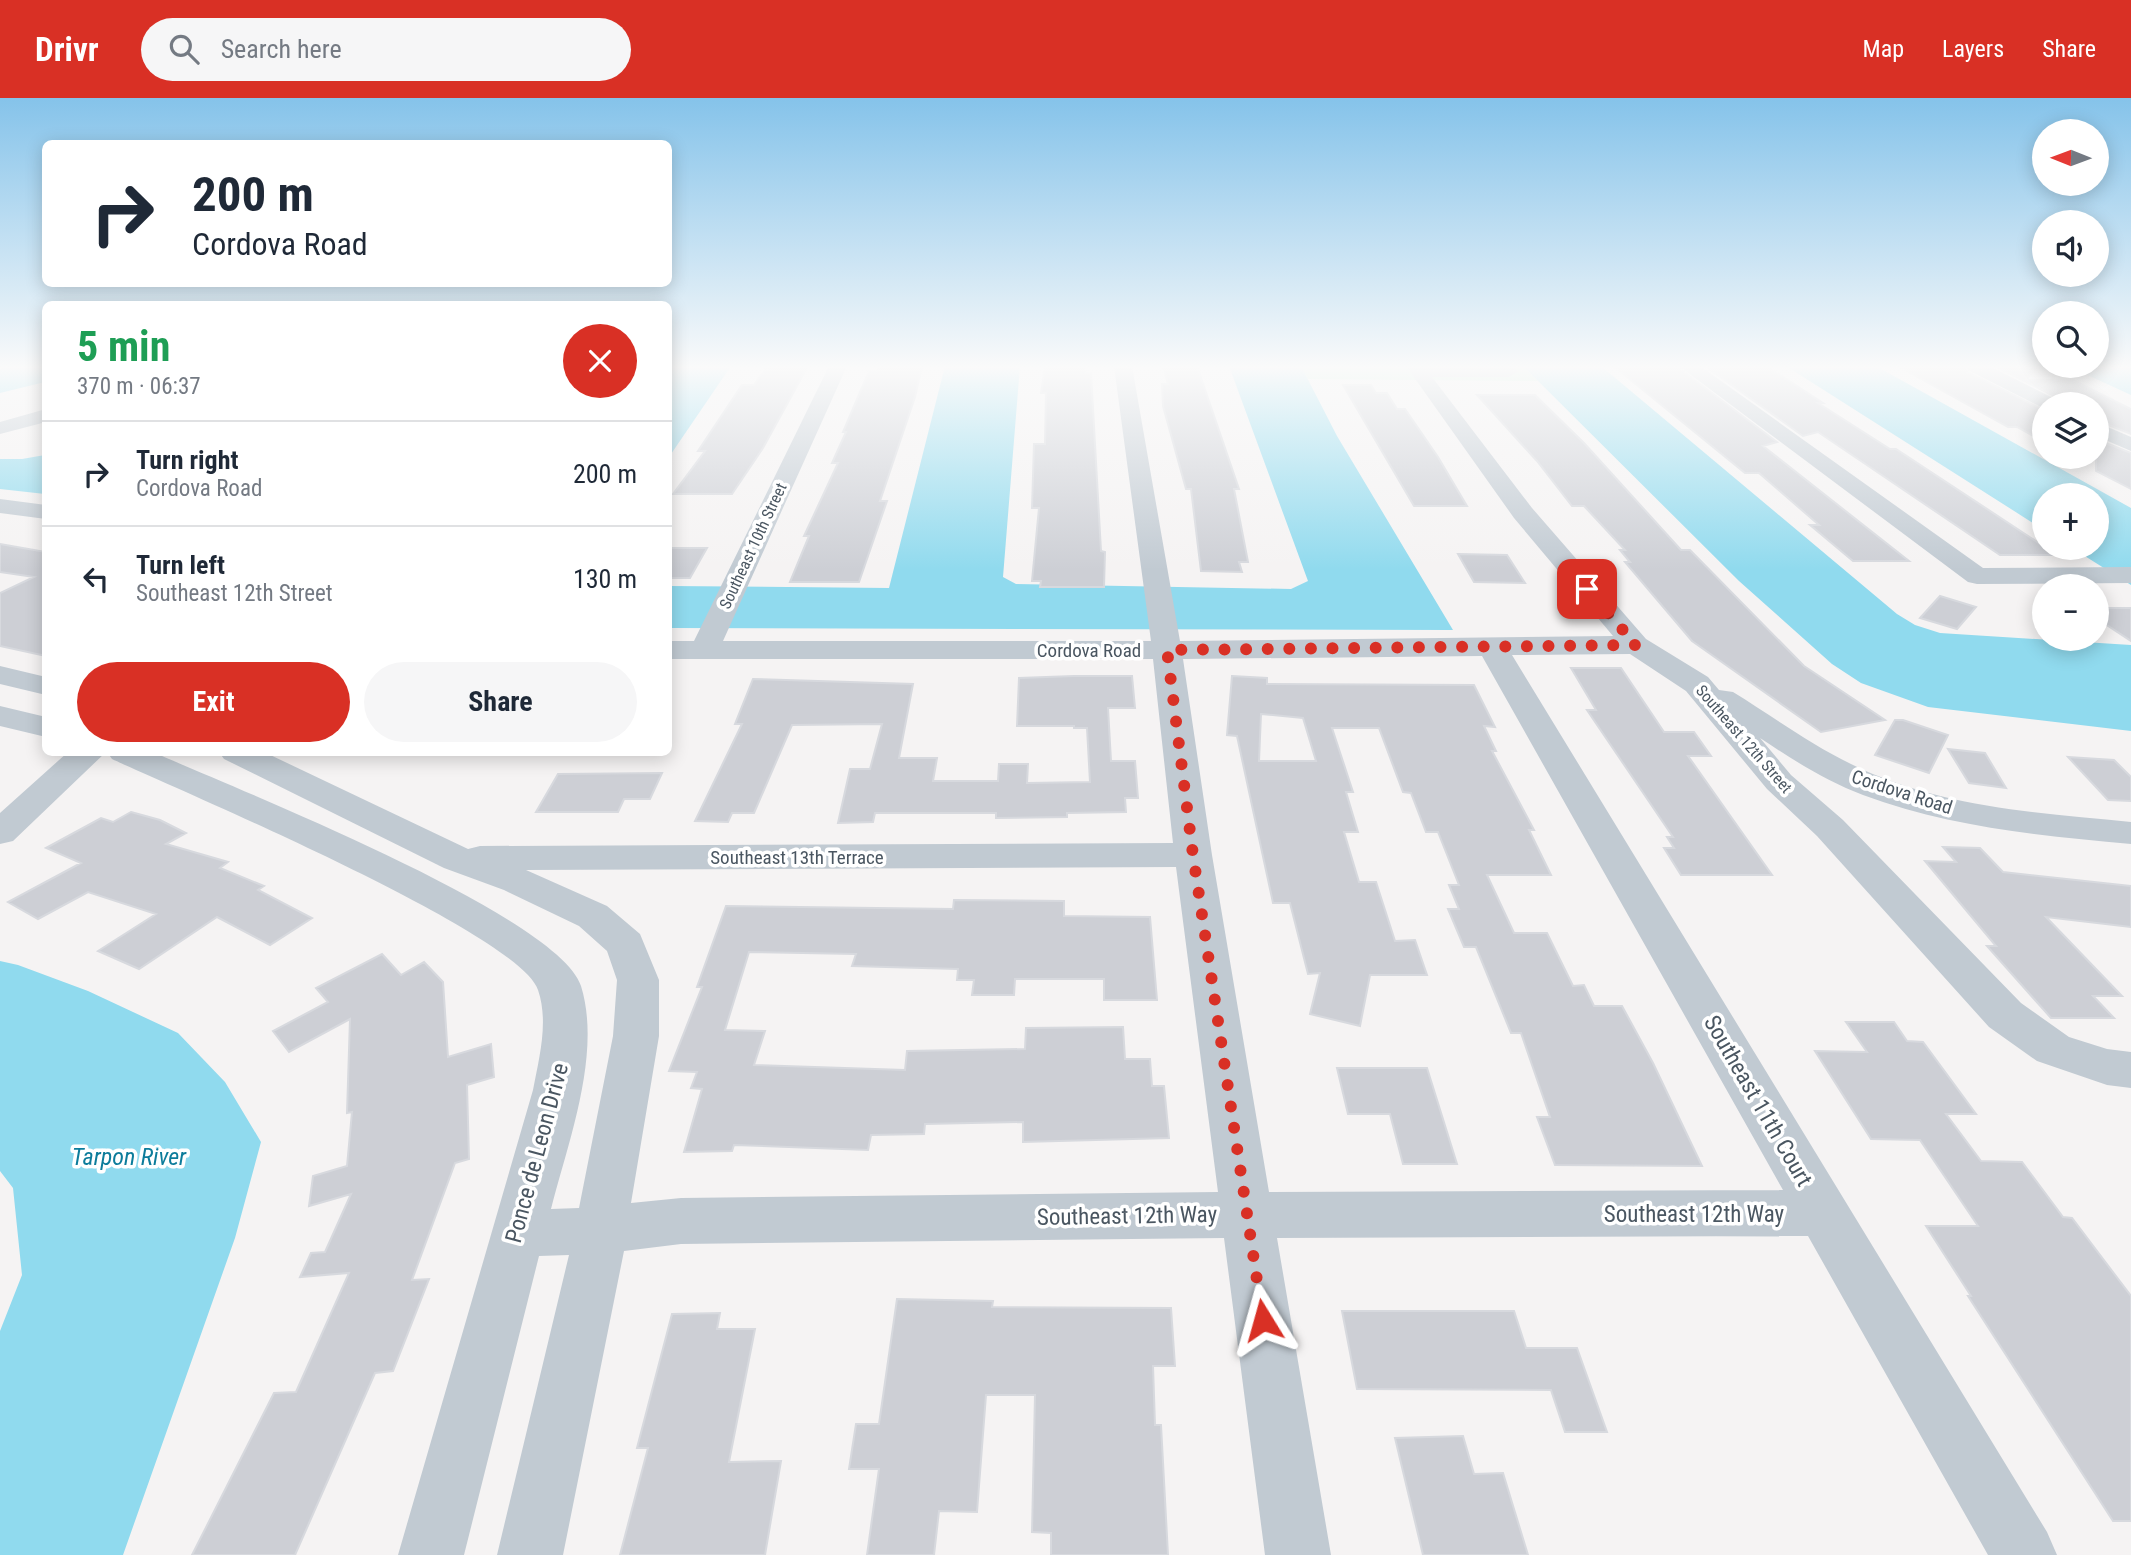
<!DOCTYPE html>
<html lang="en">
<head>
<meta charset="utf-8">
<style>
	:root { --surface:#fff; --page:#f6f6f7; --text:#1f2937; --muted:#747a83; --line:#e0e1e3; --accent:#d93025 }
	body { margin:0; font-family:"Roboto Condensed",sans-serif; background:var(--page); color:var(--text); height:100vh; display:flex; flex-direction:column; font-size:26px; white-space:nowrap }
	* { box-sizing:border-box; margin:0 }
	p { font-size:23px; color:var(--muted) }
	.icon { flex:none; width:38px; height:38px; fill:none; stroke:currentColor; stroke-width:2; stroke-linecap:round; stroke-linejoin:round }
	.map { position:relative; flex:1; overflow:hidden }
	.side { position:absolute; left:42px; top:203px; width:630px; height:455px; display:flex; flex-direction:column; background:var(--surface); border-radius:10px; box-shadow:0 4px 18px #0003 }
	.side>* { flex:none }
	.guide { position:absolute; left:42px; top:42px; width:630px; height:147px; border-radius:10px; box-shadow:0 4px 18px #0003; background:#fff; color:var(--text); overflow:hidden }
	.needle { width:46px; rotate:271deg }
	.buttons { position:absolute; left:2032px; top:21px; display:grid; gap:14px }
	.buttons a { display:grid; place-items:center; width:77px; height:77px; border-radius:50%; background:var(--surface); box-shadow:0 4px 18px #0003; font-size:35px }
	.pin { position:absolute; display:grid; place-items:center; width:60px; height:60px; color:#fff; margin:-30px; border-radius:14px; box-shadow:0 4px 10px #0006 }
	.me { position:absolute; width:77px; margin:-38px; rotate:352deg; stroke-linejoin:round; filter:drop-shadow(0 0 5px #0008) }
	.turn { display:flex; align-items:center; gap:24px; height:147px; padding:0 35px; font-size:32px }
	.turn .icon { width:91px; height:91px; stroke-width:2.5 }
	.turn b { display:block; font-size:49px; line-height:60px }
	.round { display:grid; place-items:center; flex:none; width:74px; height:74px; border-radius:37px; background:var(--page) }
	.head { display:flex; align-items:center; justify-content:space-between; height:119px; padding:0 35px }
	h1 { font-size:42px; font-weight:700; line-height:52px; color:#1e9e55 }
	.action { display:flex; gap:14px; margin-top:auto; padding:14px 35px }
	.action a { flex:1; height:80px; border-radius:42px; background:var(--accent); color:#fff; font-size:28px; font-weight:700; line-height:80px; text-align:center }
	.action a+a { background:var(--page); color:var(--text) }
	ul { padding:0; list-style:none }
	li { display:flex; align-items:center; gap:21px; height:105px; padding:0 35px; border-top:2px solid var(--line) }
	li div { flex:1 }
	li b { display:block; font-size:26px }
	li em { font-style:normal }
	header { display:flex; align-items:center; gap:42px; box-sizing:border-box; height:98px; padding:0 35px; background:var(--accent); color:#fff }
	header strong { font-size:33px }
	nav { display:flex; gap:38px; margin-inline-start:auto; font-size:24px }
	.search { width:490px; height:63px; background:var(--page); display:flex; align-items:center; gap:18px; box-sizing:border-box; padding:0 24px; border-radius:38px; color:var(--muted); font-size:26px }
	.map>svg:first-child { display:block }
	.green { fill:#c3f1d5 }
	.water { fill:#90daee }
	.building { fill:#cdcfd5; stroke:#d7d9de; stroke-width:2; fill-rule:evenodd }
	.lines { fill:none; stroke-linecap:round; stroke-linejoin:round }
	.minor { fill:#c1cad2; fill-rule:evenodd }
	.route { stroke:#d93025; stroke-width:12; stroke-dasharray:0 21.6 }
	.labels { text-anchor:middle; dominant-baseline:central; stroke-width:7; stroke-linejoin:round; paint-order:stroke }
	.far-street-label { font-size:16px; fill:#4a5661; stroke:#fff }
	.street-label { font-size:19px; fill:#4a5661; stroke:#fff }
	.near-street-label { font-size:23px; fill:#4a5661; stroke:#fff }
	.near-water-label { font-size:24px; font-style:italic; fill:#0c7c9b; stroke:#fff }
</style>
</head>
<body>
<header>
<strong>Drivr</strong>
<div class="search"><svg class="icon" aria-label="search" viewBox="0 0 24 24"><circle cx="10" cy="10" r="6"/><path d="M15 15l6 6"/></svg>Search here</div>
<nav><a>Map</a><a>Layers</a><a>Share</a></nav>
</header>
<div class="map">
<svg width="2131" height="1457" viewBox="0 0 2131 1457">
	<rect width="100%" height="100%" fill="#f5f3f3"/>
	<path class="green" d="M1301,268H1523L1538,283L1308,281Z"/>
	<path class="water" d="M14,268H45V284L0,295V271Z
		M669,268H731L669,359L668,268Z
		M945,268H1020L1003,479L1016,486L1291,491L1308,483L1229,268H1301L1337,338L1453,532L669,530V488L889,490Z
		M1523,268H1601L1897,516L1915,527L1940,535L2131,547V633L1928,609L1861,585L1832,566L1739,483Z
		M1786,268H1876L2131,410V487L2072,450H2096V397H2044V432Z
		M2068,268H2131V297Z
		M45,357V396L0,391V361H22Z
		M0,863L18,867L88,893L178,935L225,984L261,1044L235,1140L123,1457H0V1233L22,1177L13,1090L0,1073Z"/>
	<path class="building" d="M773,268H808L763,350L732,396H673L705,353H698L742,287H754L765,271H771Z
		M880,268H922L915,299L880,403H887L859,484H790L809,438H804L838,365H832L846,334H843L869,273H877Z
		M1045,268H1085L1086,275H1091L1101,453L1105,454L1104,489H1040L1041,483H1032L1039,410H1032L1034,346H1045L1046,295H1041Z
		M1163,268H1197L1239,391H1234L1248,464H1239L1242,474L1201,473L1191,391H1186L1163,308L1162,286H1168Z
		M1635,268H1676L1777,344L1763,348L1909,463H1853L1810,427H1819L1759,375H1745L1616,270H1637Z
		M1705,268H1766L1823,305H1818L1890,351H1896L2057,457H2000L1818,334L1803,338Z
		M1898,268H1962L1967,274L2044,312V344L2017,329H2008Z
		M1995,268H2038L2026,282H2073L2131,311V336L2096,322V306H2063L2058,300Z
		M1343,287H1371L1376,295H1387L1397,311H1405L1438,359L1467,408H1414Z
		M1477,297H1535L1584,345L1681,452H1690L1804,568L1885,622L1821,634L1692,543L1625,464H1630L1620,452H1625L1584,408H1572L1537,363Z
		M2096,341L2131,355V391L2096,373Z
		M0,446L46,454V558L0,548V495L34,479L0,474Z
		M668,450H707L690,480H668Z
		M1458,456L1507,457L1525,485L1474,484Z
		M1940,498L1976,509L1957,531L1920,520Z
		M2096,510H2131V543L2096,520Z
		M1571,570H1621L1664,634H1694L1711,658H1688L1772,777H1681L1664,750H1674L1667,739H1673L1587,612H1596Z
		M1074,578H1132L1135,610H1108L1111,663H1135L1138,700H1125L1126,714L1067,715V719L996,720V715H875L873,724L838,725L850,671H870L882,626L792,627L754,715H732L728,724L695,723L742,626H735L753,581L913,586L899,660H937L933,683H998L999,666H1028L1027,685L1090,684L1087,630H1074V628H1017L1019,580Z
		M1232,578L1267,580V586L1474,587L1495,629L1484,628L1496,653H1492L1534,732H1529L1551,777H1487L1514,835H1547L1573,888L1584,887L1594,908H1622L1653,965L1702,1068L1555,1067L1537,1019H1550L1521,935H1511L1476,849H1464L1448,811H1459L1449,787H1459L1438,734H1426L1411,695L1403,694L1379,630H1332L1353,694H1346L1358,734H1344L1359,784H1376L1395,843L1415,842L1427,877H1370L1360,928L1310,916L1320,875L1308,876L1290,805H1273L1237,638L1227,637ZM1261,616L1303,620L1316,663H1259Z
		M1895,622H1903L1948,637L1929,675L1875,657Z
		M1948,651L1985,655L2006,690L1969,685Z
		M2068,659L2114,662L2131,679V703L2108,702Z
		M662,675L650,701H624L618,714H536L558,676Z
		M131,714L160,722L186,735L166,746L228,764L220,770L264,788L258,792L312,820L270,847L217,819L139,871L98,853L156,816L88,794L38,821L8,804L81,765L46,750L101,720L113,724Z
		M1943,749L1980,750L2003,774L2131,788V829L2046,819L2122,898H2093L2114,920H2051L1987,848H1996L1925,763L1956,764Z
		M954,802L1064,803V818L1150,819L1157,902H1104V881H1015L1014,897H972L974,882H957L958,871L852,868L856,856L749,854L725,932L765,933L754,967L905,972L907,953L1025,951L1026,930L1123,929L1125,961H1150L1152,988H1164L1169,1040L1023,1044V1024L925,1026L924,1036L871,1037L868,1052L734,1047L732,1053L684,1054L702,991L691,990L697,974L669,973L702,889H697L726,808L953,811Z
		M382,856L401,877L424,864L443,884L448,959L491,946L494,979L467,987L469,1061L455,1065L412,1182L429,1181L393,1273L375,1275L295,1457H192L274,1295L296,1294L349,1175L300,1179L311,1155L325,1154L351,1096L309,1108L313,1078L347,1068L352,1014L347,1015L350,921L289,954L273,933L328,904L316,890Z
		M1846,924H1894L1907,943L1923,944L1976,1016H1946L1981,1063L2022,1064L2063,1119L2072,1120L2131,1198V1423H2113L1968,1198H1971L1926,1128H1978L1920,1042L1871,1041L1815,953L1867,954Z
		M1337,970H1427L1457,1066H1403L1390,1016H1348Z
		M897,1201L993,1203L992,1209L1171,1210L1175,1268H1153L1155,1327H1161L1168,1457H1051V1435L1032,1434L1035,1297H986L977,1414L939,1413L934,1457H867L879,1371H849L856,1326H879Z
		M1342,1213H1514L1526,1250H1577L1607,1334H1565L1551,1292L1357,1291Z
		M720,1215L717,1231H755L729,1364L781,1363L765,1457H620L648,1350H637L672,1216Z
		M1463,1338L1474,1376L1503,1375L1528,1457H1423L1395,1340Z"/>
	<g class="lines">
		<path class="minor" d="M829,268H847L723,543H1151L1114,268H1132L1180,543L1613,538L1514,420L1406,268H1512L1518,273L1509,279H1432L1532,410L1646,541L1708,579L1719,592L1733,594C1772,618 1810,646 1851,666C1938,709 2036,715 2131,724V746C2041,738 1949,729 1863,697C1826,683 1793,662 1760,640L1791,677L1843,722L2021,905L2069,939L2107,951L2131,954V990L2107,987L2037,963L1989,929L1817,738L1767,691L1686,593L1630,556L1512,557L2047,1434L2057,1457H1988L1808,1138L1277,1140L1331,1457H1265L1224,1140L681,1146L624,1153L563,1457H497L569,1157L539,1158L464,1457H398L533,992C539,960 549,924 538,892C519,835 181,693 112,661L107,654H153C231,689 558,817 581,888C602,956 568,1044 551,1111L579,1110L613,938L617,882L607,853L579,828L504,792L444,770L224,661L219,654H264L468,751L480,748L1173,745L1153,561H668V543H694ZM1482,558L1783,1092L1269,1094L1212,757L1183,561ZM1176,769L1218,1094L681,1100L631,1105L659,938V882L640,836L607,808L526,772Z
			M1679,268H1700L1983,470L2131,469V485L1977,486L1968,484Z
			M1965,268H1989L2057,302L2060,306H2044L2043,310L1968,272Z
			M46,311V324L0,336V324Z
			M2096,324L2131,339V353L2096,338Z
			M0,401L46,407V421L0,415Z
			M0,568L46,579V597L0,586Z
			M0,608L46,619V639L0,628Z
			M68,654H106L13,743L0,746V715Z"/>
	</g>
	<linearGradient id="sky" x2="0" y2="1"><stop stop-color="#85c3ea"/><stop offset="0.57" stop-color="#fafafa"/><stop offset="1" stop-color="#fafafa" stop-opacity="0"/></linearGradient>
	<rect width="2131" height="472" fill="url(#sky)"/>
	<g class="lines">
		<path class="route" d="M1263,1222L1193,757L1167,552L1636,547L1587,491"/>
	</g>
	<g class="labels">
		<g class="far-street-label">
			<text transform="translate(753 448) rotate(-65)">Southeast 10th Street</text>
			<text transform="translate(1744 641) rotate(49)">Southeast 12th Street</text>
		</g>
		<g class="street-label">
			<text x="1089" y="552">Cordova Road</text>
			<text transform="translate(1902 694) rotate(18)">Cordova Road</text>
			<text x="797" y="759">Southeast 13th Terrace</text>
		</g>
		<g class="near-street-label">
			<text transform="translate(1758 1003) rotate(60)">Southeast 11th Court</text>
			<text transform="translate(537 1055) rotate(-75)">Ponce de Leon Drive</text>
			<text x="1694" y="1116">Southeast 12th Way</text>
			<text transform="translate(1127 1118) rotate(-1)">Southeast 12th Way</text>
		</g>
		<g class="near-water-label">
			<text x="129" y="1059">Tarpon River</text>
		</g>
	</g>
</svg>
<div class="buttons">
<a><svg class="needle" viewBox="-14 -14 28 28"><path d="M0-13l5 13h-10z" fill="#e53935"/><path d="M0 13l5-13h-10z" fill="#747a83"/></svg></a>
<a><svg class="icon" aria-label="sound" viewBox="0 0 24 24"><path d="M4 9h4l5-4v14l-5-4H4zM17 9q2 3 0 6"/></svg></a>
<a><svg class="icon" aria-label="search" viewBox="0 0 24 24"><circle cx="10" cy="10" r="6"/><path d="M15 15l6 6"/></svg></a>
<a><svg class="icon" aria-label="layers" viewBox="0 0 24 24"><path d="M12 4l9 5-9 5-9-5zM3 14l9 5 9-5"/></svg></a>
<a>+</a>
<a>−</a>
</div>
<div class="pin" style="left:1587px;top:491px;background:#d93025"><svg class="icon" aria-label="arrive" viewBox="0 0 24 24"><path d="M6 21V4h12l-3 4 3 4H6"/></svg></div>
<svg class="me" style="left:1263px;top:1222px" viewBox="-20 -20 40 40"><path d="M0-17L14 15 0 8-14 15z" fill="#d93025" stroke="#fff" stroke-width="4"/></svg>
<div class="guide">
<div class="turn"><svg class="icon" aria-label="right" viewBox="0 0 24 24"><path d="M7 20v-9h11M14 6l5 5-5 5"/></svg><div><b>200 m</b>Cordova Road</div></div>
</div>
<section class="side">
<div class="head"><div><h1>5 min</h1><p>370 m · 06:37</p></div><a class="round" style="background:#d93025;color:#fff"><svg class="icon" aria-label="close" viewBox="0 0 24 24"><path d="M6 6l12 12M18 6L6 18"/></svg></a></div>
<ul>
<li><svg class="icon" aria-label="right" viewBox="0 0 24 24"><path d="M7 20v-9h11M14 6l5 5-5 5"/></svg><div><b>Turn right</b><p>Cordova Road</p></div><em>200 m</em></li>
<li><svg class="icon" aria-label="left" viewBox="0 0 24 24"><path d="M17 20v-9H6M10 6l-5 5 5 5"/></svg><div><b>Turn left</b><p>Southeast 12th Street</p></div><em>130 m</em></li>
</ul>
<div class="action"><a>Exit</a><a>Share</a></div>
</section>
</div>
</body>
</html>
